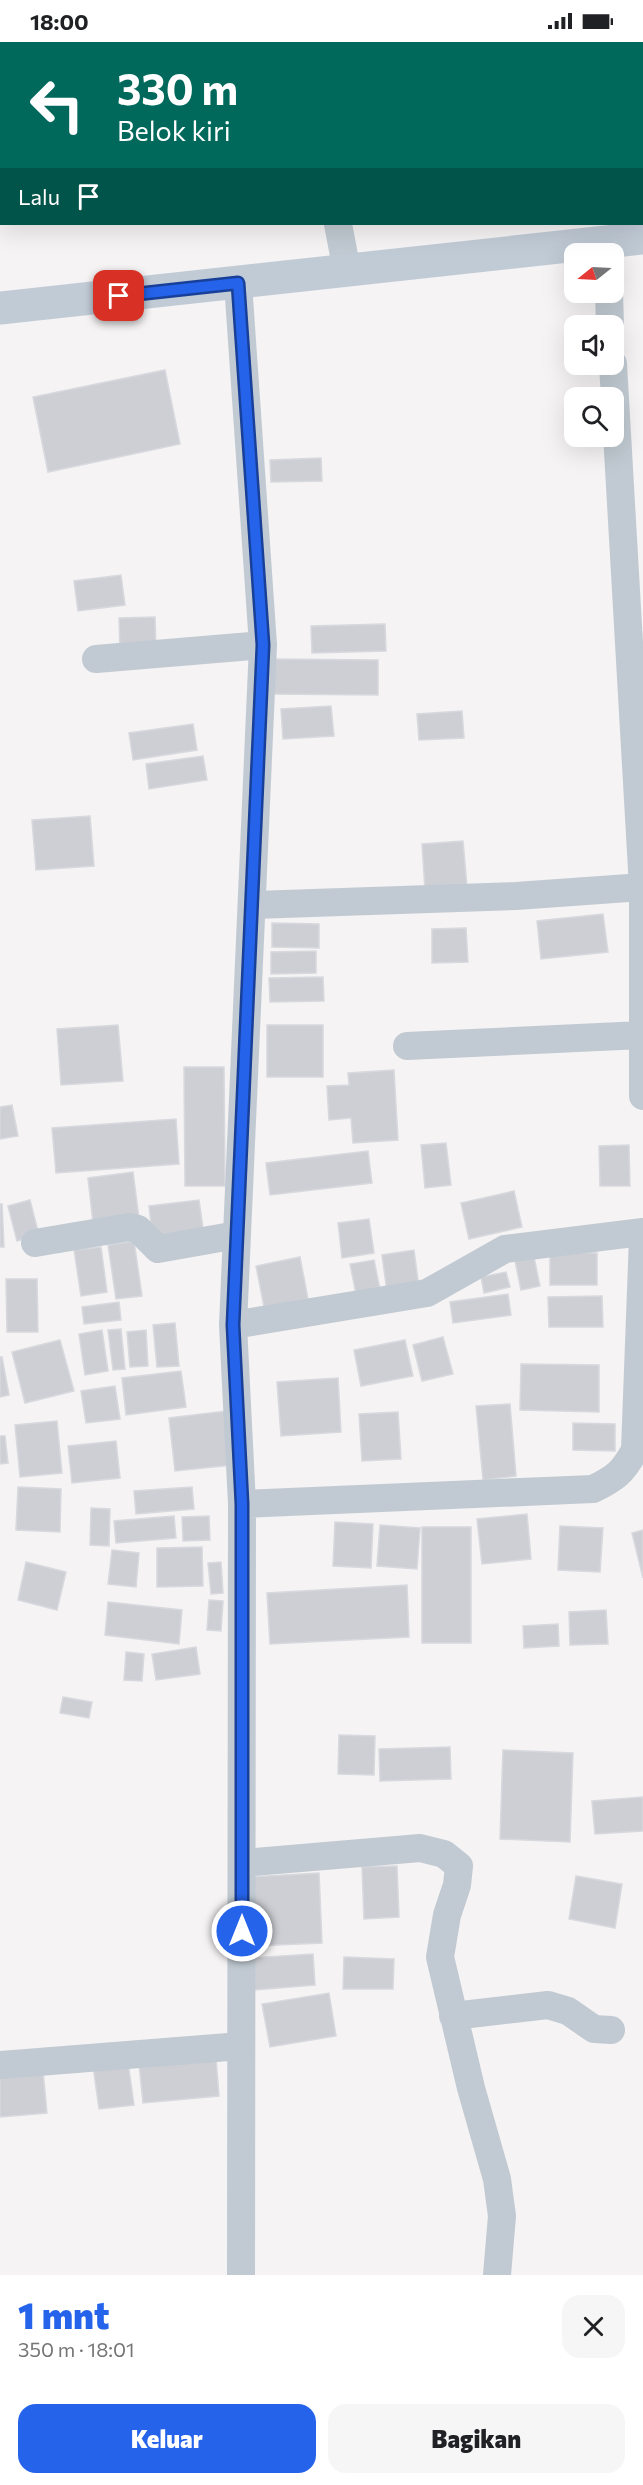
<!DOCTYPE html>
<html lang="id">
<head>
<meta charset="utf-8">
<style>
	:root { --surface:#fff; --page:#f6f6f6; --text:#202124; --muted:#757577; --accent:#2563eb }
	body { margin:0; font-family:Commissioner,sans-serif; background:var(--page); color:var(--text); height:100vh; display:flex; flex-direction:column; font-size:22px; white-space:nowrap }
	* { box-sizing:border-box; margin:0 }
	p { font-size:20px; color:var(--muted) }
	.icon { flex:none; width:33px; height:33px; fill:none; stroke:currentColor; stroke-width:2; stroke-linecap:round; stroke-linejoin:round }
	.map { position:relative; height:2233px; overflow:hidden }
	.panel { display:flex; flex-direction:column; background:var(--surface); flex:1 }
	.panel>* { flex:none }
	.top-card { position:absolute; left:0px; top:0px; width:644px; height:183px; box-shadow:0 6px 24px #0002; background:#00695c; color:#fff; overflow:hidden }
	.needle { width:39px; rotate:252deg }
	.fabs { position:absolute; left:564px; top:201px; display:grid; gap:12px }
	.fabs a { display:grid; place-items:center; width:60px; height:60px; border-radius:12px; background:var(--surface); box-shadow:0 6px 24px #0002; font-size:30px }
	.pin { position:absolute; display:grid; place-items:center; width:51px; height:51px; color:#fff; margin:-26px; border-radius:12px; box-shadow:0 3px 9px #0006 }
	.me { position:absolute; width:66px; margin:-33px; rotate:0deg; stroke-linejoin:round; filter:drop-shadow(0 0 4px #0008) }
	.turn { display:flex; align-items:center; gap:21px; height:126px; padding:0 18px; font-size:27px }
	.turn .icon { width:78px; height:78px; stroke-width:2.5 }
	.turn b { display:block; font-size:42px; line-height:51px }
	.then { display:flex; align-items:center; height:57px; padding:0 18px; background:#0003; gap:12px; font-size:22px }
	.round { display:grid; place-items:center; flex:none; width:63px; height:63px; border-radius:18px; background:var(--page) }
	.summary { display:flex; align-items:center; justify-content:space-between; height:102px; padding:0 18px }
	h1 { font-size:36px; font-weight:800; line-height:45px; color:var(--accent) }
	.primary-button { display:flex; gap:12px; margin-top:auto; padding:12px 18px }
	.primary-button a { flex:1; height:69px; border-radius:18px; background:var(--accent); color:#fff; font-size:24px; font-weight:800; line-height:69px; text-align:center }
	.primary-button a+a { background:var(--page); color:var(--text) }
	.status { display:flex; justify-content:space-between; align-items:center; height:42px; padding:0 30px; background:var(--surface); direction:ltr }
	.status svg { height:16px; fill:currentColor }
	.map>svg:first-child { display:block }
	.building { fill:#cdcfd5; stroke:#d7d9de; stroke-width:1.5 }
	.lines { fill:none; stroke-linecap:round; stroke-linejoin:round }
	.street { stroke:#c1cad2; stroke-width:28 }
	.secondary { stroke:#c1cbd6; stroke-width:33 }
	.route-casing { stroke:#184099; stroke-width:15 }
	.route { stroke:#2563eb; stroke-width:10 }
</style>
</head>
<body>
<div class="status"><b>18:00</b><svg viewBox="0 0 49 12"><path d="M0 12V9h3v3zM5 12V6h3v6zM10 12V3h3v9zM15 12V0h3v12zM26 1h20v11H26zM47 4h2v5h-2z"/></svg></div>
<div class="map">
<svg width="643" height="2233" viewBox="0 0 643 2233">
	<rect width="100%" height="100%" fill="#f5f3f3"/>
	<path class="building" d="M165,328L180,402L48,430L33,355Z
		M321,416L322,439L271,440L270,418Z
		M121,533L125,563L78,569L74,539Z
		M155,575L156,609L120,610L119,576Z
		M385,582L386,609L312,611L311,584Z
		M271,617L378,618V653L271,652Z
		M331,664L334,694L283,697L281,667Z
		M462,669L464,696L419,698L417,672Z
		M193,682L197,708L133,718L129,691Z
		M203,714L207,738L149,747L146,722Z
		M90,774L94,824L36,828L32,778Z
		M463,799L467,845L425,848L422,802Z
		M603,872L608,910L541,917L537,879Z
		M272,881L319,882V906L272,905Z
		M466,886L468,920L432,921V887Z
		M316,909V931L271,932V910Z
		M323,935L324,959L270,960L269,936Z
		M118,983L123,1039L61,1043L57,987Z
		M267,983H323V1035H267Z
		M184,1025H224L225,1144H185Z
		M394,1028L398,1098L353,1101L351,1076L329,1078L327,1044L349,1043L348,1031Z
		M12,1063L18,1094L0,1097V1065Z
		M176,1077L179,1122L56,1131L52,1086Z
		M446,1101L451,1143L425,1146L421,1103Z
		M629,1103L630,1144H600L599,1104Z
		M368,1109L372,1141L270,1153L266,1121Z
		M133,1130L139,1176L93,1181L88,1136Z
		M514,1149L522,1185L469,1197L461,1161Z
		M30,1158L39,1193L17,1199L8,1164Z
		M199,1158L204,1193L153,1199L149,1164Z
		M0,1162H2L4,1205H0Z
		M369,1177L374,1211L342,1216L338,1181Z
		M134,1199L142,1254L116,1257L108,1203Z
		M101,1205L107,1250L81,1254L74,1208Z
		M414,1208L419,1246L387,1250L382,1213Z
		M550,1210L597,1211V1243H550Z
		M300,1215L308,1257L264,1265L256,1224Z
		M534,1215L540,1244L521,1248L515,1219Z
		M374,1218L380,1247L356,1252L350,1222Z
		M506,1230L510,1245L484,1251L481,1235Z
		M6,1237H37L38,1290H7Z
		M508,1252L511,1273L453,1281L450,1260Z
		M602,1254L603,1285H549L548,1255Z
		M119,1260L121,1278L84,1282L82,1265Z
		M175,1281L179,1324L157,1325L153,1283Z
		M121,1287L125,1327L113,1328L108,1288Z
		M102,1288L108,1329L85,1333L79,1292Z
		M146,1288L148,1324L130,1325L127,1290Z
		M443,1295L453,1332L422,1339L413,1303Z
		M60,1298L74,1349L25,1361L12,1310Z
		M405,1298L413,1334L361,1344L354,1308Z
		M0,1315H2L9,1353L0,1355Z
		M521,1322L599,1323V1370L520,1368Z
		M181,1329L186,1365L126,1373L122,1336Z
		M338,1336L341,1390L281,1394L277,1340Z
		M115,1344L120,1377L86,1381L81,1349Z
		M510,1362L516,1434L483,1438L476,1364Z
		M226,1369L233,1423L175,1429L169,1376Z
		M398,1370L401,1417L362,1419L359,1372Z
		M57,1379L62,1431L20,1435L15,1383Z
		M573,1381L615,1382V1409L573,1408Z
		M0,1394H5L8,1421L0,1422Z
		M116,1399L120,1436L72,1441L68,1404Z
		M18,1445L61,1447L60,1490L16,1488Z
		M192,1445L194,1467L136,1472L134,1449Z
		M91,1466L110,1467L109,1504L90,1503Z
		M527,1472L531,1517L482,1522L477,1477Z
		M174,1474L176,1496L116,1501L114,1479Z
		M209,1474L210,1498L183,1499L182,1475Z
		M335,1480L373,1482L371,1526L333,1524Z
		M380,1483L420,1486L417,1527L377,1524Z
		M560,1484L603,1486L600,1530L558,1528Z
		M422,1485H471V1601H422Z
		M643,1488V1536L632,1491Z
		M202,1505L203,1544L157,1545V1506Z
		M112,1508L139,1511L136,1545L108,1542Z
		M26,1520L66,1530L57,1568L18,1558Z
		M221,1520L223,1551L211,1552L208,1521Z
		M407,1543L409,1595L270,1602L267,1551Z
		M209,1558L223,1559L221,1589L207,1588Z
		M108,1560L182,1568L179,1602L105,1593Z
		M606,1568L608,1602L570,1603L569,1570Z
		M558,1582L559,1604L524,1606L523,1584Z
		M196,1605L200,1632L156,1638L152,1612Z
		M126,1610L144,1612L142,1639L124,1638Z
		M63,1655L92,1660L89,1676L60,1671Z
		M339,1693L375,1694L374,1733L338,1732Z
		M450,1705L451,1737L380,1739L379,1707Z
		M503,1708L573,1711L570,1800L500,1797Z
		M643,1755V1789L595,1792L592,1759Z
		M397,1824L399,1875L364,1877L362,1825Z
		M319,1831L322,1901L254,1904L251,1835Z
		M576,1834L622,1842L615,1886L569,1877Z
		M313,1912L315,1943L254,1948L251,1916Z
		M344,1915L394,1917L393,1947H343Z
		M329,1951L336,1994L270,2005L262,1962Z
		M216,2016L219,2054L143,2061L139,2022Z
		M128,2020L134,2063L99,2067L93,2024Z
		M43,2029L47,2071L0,2075V2032Z"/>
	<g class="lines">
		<path class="street" d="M304,0V2
			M611,0V2
			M338,182L347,229
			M238,241L263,603L233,1283L242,1462L241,2233
			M609,250L610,284
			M613,322L643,845
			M96,617L263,603
			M643,847V1054
			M252,863L516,854L643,845
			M407,1004L642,993
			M35,1201L129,1185L138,1187L158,1207L237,1193
			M233,1283L427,1251L505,1207L643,1190
			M242,1462L593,1447C616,1436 623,1430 635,1408L643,1195
			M242,1821L420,1806L444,1812L459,1824L457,1843L447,1873L440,1915L471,2046L497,2137L502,2174L497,2233
			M453,1974L548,1963L568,1969L594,1987L611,1988
			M0,2023L241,2004"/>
		<path class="secondary" d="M0,266L643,196"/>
	</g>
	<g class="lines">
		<g class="route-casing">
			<path id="route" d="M119,254L238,241L263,603L233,1283L242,1462V1889"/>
		</g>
		<use href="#route" class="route"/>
	</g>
</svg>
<div class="fabs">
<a><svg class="needle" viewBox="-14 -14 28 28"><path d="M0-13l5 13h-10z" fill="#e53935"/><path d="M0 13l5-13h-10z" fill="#757577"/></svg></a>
<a><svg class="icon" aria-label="sound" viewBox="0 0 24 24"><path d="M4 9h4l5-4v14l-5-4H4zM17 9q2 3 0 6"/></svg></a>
<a><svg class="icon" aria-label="search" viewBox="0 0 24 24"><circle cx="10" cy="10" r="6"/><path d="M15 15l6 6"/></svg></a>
</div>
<div class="pin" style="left:119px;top:254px;background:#d93025"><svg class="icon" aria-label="arrive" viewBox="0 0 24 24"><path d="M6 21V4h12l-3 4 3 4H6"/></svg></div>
<svg class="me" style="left:242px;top:1889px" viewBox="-20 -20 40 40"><circle r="17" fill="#2563eb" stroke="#fff" stroke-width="3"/><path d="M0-11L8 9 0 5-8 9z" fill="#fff"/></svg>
<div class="top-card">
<div class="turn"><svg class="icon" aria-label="left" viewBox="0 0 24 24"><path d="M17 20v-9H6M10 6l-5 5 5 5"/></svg><div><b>330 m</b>Belok kiri</div></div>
<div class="then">Lalu<svg class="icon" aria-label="arrive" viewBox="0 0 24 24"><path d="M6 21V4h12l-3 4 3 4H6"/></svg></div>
</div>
</div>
<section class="panel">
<div class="summary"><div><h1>1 mnt</h1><p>350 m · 18:01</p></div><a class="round"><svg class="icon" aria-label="close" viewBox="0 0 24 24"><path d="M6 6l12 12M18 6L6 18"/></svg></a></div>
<div class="primary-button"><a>Keluar</a><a>Bagikan</a></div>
</section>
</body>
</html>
